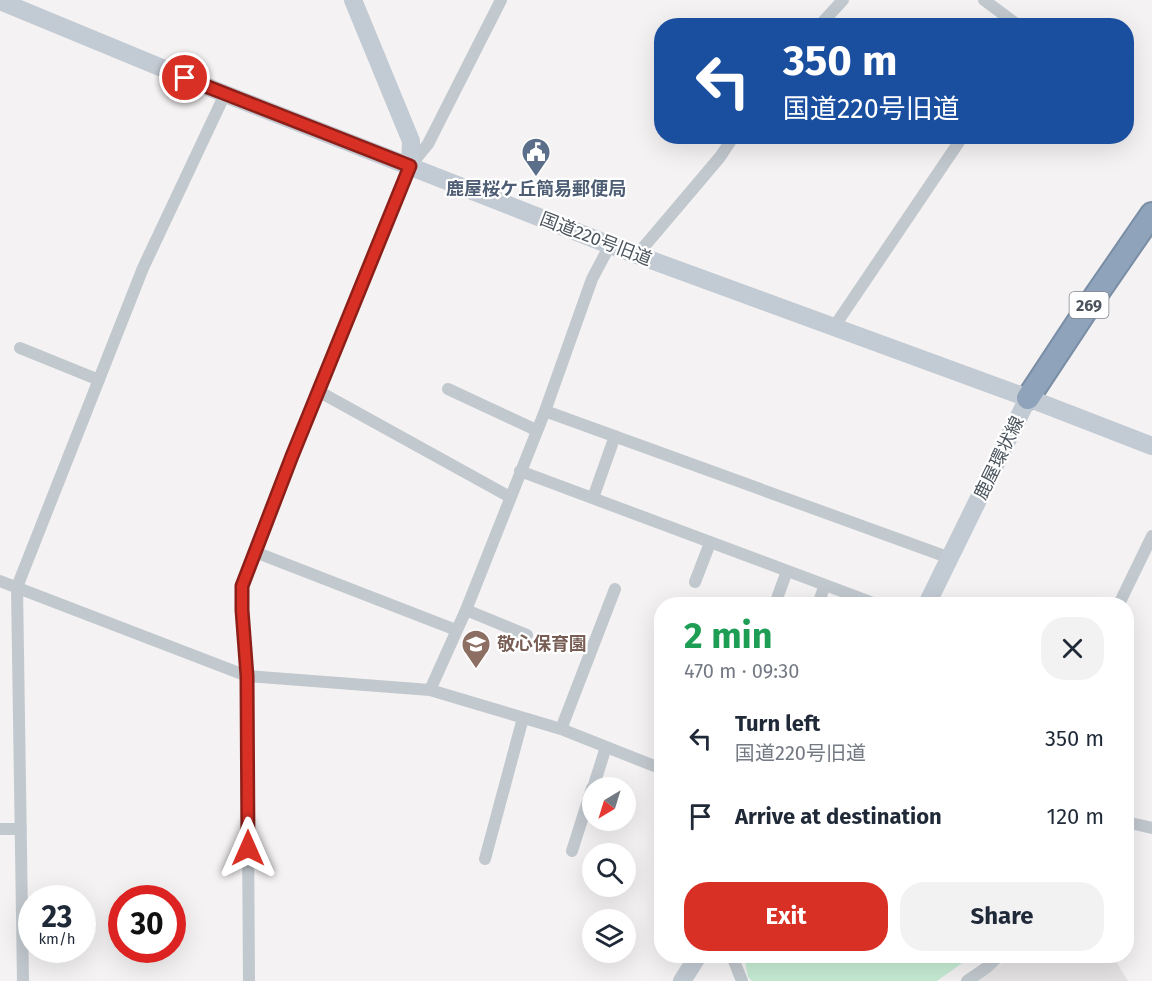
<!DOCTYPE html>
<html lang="en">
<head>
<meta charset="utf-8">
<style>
	:root { --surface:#fff; --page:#f2f2f3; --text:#1f2937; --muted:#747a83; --accent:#d93025 }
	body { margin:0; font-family:"Fira Sans","Noto Sans JP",sans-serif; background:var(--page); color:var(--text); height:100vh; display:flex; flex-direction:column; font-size:22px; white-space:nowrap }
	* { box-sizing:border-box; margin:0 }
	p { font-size:20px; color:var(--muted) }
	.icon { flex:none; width:33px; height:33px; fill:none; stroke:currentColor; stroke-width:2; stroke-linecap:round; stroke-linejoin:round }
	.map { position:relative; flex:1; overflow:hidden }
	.side { position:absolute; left:654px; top:597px; width:480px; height:366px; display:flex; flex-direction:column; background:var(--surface); border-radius:24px; box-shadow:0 6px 24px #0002 }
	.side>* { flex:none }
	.hud { position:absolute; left:654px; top:18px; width:480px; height:126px; border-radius:24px; box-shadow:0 6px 24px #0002; background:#1a4fa0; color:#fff; overflow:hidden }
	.needle { width:39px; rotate:218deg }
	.controls { position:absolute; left:582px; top:777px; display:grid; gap:12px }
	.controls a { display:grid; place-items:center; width:54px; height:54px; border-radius:50%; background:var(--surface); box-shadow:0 6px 24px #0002; font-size:30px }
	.speed { position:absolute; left:18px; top:885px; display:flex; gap:12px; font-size:30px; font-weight:700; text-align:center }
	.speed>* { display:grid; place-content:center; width:78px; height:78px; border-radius:50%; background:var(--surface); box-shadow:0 6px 24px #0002; line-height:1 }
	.speed small { font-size:15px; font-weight:400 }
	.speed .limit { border:9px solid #d22; background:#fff; color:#111 }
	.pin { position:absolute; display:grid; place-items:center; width:51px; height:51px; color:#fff; margin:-26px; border:3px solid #fff; border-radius:50%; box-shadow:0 2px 6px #0007 }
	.me { position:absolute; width:66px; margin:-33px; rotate:0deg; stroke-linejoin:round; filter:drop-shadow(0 0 4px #0008) }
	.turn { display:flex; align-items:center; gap:21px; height:126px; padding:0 30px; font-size:27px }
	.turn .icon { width:78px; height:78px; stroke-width:2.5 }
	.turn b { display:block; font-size:42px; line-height:51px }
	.round { display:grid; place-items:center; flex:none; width:63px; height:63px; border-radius:24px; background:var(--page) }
	.overview { display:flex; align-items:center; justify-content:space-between; height:102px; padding:0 30px }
	h1 { font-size:36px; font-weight:700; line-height:45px; color:#1e9e55 }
	.button { display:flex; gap:12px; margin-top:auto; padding:12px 30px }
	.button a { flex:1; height:69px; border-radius:24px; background:var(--accent); color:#fff; font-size:24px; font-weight:700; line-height:69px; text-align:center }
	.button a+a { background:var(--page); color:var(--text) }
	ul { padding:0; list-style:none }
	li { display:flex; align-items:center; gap:18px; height:78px; padding:0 30px }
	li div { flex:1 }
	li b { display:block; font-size:22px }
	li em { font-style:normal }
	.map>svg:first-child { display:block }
	.education { fill:#e5e3e3 }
	.green { fill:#c6ecd5 }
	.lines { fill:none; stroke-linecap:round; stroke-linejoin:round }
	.highway-casing { stroke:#7a8ea6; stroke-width:26 }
	.street { stroke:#c1c8ce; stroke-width:12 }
	.secondary { stroke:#c2cad3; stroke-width:18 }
	.highway { stroke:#8fa3ba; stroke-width:22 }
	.route-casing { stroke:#8d1f18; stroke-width:15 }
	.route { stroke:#d93025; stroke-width:10 }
	.labels { text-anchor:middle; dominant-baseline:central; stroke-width:4.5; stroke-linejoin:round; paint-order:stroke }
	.shield { fill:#fff; stroke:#81878e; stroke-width:1.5 }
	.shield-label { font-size:16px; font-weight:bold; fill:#4b545d }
	.service-label { font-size:18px; font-weight:bold; fill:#4e5e75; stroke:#fff }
	.street-label { font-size:18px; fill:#4b545d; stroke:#fff }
	.education-label { font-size:18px; font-weight:bold; fill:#785e54; stroke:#fff; text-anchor:start }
</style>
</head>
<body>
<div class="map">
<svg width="1152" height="981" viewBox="0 0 1152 981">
	<rect width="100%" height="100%" fill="#f4f2f2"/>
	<path class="education" d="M1012,956H1113L1128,981H976Z"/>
	<path class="green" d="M744,956H972L937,981H752L748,977Z"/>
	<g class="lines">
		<g class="highway-casing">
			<path id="highway" d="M1028,398L1092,301L1152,214"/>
		</g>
		<path class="street" d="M984,0L1019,26
			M819,26L843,0
			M637,255L720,157L734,136
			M834,327L963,136
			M20,348L99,380
			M448,389L536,430
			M318,391L510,497
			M545,411L950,558
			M520,471L876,604
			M593,498L615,436
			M255,552L456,630
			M0,581L247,676L430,690L561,729L662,769
			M695,582L710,543
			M738,603L743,604
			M775,604L787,571
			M818,604L825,585
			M1119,604L1152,536
			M466,610L527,635
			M430,690L466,610L545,411L592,279L610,245
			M561,729L615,589
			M593,788L606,747
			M1126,822L1152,828
			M0,829H21
			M572,851L592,788
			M485,859L523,718
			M732,956L742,981
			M23,981L17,587L143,268L225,94
			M249,981L247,676L241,610L242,586L292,456L410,166L428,144L501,0
			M967,981L986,968L999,956"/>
		<path class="secondary" d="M353,0L411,141L410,166
			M0,1L225,94L610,245L1028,398L1152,446
			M927,604L1028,398
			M682,981L698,956"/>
		<use href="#highway" class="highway"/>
	</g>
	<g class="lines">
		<g class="route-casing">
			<path id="route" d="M185,78L410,166L292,456L242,586V610L247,676L248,848"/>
		</g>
		<use href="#route" class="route"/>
	</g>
	<defs>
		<g id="civic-pin" transform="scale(1.5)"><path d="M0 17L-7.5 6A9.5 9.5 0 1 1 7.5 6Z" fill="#5c6f8a" stroke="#fff"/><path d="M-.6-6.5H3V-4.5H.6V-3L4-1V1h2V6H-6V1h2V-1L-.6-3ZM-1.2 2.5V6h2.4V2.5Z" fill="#fff"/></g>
		<g id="school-pin" transform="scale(1.5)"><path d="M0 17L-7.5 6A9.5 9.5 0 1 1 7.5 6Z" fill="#8d6e63" stroke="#fff"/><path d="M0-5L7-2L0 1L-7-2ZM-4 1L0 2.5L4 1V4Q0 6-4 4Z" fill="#fff"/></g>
	</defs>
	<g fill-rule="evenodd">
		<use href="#civic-pin" x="536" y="152"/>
		<use href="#school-pin" x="476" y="644"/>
	</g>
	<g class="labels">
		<rect class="shield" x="1069.5" y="292" width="39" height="26" rx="4.5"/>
		<g class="shield-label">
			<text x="1089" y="305">269</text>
		</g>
		<g class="service-label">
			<text x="536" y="189">鹿屋桜ケ丘簡易郵便局</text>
		</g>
		<g class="street-label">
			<text transform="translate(596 239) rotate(21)">国道220号旧道</text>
			<text transform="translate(999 458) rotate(-64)">鹿屋環状線</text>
		</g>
		<g class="education-label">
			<text x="497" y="644">敬心保育園</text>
		</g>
	</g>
</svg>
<div class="controls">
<a><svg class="needle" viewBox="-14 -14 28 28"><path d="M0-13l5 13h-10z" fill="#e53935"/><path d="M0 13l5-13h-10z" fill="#747a83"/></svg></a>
<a><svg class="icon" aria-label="search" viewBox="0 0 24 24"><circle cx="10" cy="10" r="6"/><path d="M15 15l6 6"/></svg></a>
<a><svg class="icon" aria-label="layers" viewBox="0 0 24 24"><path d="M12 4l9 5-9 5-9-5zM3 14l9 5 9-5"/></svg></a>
</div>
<div class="speed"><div>23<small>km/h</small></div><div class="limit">30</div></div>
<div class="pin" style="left:185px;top:78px;background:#d93025"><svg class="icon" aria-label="arrive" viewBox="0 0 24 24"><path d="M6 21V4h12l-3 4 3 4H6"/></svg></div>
<svg class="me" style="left:248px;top:848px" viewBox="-20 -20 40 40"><path d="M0-17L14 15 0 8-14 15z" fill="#d93025" stroke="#fff" stroke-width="4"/></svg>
<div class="hud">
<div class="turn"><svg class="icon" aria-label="left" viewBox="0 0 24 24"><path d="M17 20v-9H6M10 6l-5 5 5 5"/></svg><div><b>350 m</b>国道220号旧道</div></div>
</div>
<section class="side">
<div class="overview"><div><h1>2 min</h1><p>470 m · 09:30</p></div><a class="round"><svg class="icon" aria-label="close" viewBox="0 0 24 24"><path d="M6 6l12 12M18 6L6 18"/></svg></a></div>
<ul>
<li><svg class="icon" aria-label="left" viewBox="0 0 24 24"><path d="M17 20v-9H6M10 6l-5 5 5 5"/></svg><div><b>Turn left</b><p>国道220号旧道</p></div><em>350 m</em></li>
<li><svg class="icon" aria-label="arrive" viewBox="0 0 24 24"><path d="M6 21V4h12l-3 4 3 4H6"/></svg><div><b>Arrive at destination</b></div><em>120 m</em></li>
</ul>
<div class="button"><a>Exit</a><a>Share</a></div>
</section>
</div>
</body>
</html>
